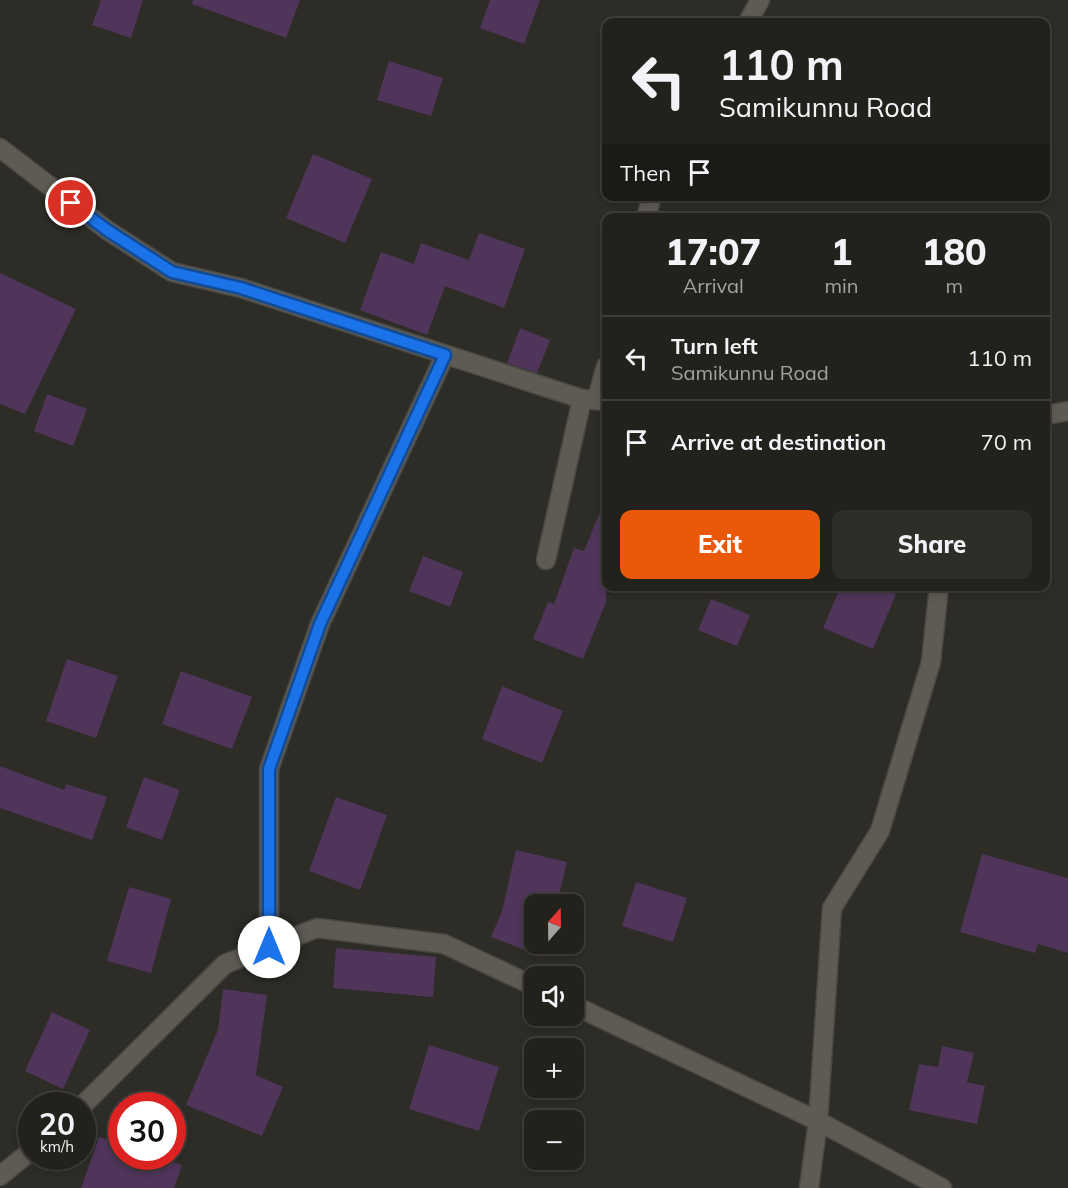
<!DOCTYPE html>
<html lang="en">
<head>
<meta charset="utf-8">
<style>
	:root { --surface:#22211c; --page:#2e2e29; --text:#f1f3f6; --muted:#a2a3a3; --line:#3f3e3b; --accent:#ea580c }
	body { margin:0; font-family:Mulish,sans-serif; background:var(--page); color:var(--text); height:100vh; display:flex; flex-direction:column; font-size:22px; white-space:nowrap }
	* { box-sizing:border-box; margin:0 }
	p { font-size:20px; color:var(--muted) }
	.icon { flex:none; width:33px; height:33px; fill:none; stroke:currentColor; stroke-width:2; stroke-linecap:round; stroke-linejoin:round }
	.map { position:relative; flex:1; overflow:hidden }
	.panel { position:absolute; left:602px; top:213px; width:448px; height:378px; display:flex; flex-direction:column; background:var(--surface); border-radius:12px; box-shadow:0 3px 9px #0003,0 0 0 2px var(--line) }
	.panel>* { flex:none }
	.hud { position:absolute; left:602px; top:18px; width:448px; height:183px; border-radius:12px; box-shadow:0 3px 9px #0003,0 0 0 2px var(--line); background:#22211c; color:var(--text); overflow:hidden }
	.needle { width:39px; rotate:20deg }
	.tools { position:absolute; left:524px; top:894px; display:grid; gap:12px }
	.tools a { display:grid; place-items:center; width:60px; height:60px; border-radius:12px; background:var(--surface); box-shadow:0 3px 9px #0003,0 0 0 2px var(--line); font-size:30px }
	.speed { position:absolute; left:18px; top:1092px; display:flex; gap:12px; font-size:30px; font-weight:700; text-align:center }
	.speed>* { display:grid; place-content:center; width:78px; height:78px; border-radius:50%; background:var(--surface); box-shadow:0 3px 9px #0003,0 0 0 2px var(--line); line-height:1 }
	.speed small { font-size:15px; font-weight:400 }
	.speed .limit { border:9px solid #d22; background:#fff; color:#111 }
	.pin { position:absolute; display:grid; place-items:center; width:51px; height:51px; color:#fff; margin:-26px; border:3px solid #fff; border-radius:50%; box-shadow:0 2px 6px #0007 }
	.me { position:absolute; width:66px; margin:-33px; rotate:0deg; stroke-linejoin:round; filter:drop-shadow(0 0 4px #0008) }
	.turn { display:flex; align-items:center; gap:21px; height:126px; padding:0 18px; font-size:27px }
	.turn .icon { width:78px; height:78px; stroke-width:2.5 }
	.turn b { display:block; font-size:42px; line-height:51px }
	.then { display:flex; align-items:center; height:57px; padding:0 18px; background:#0003; gap:12px; font-size:22px }
	.eta { display:flex; justify-content:space-evenly; align-items:center; height:102px; text-align:center }
	.eta b { font-size:36px; font-weight:800; line-height:42px }
	.button { display:flex; gap:12px; margin-top:auto; padding:12px 18px }
	.button a { flex:1; height:69px; border-radius:12px; background:var(--accent); color:#fff; font-size:24px; font-weight:800; line-height:69px; text-align:center }
	.button a+a { background:var(--page); color:var(--text) }
	ul { padding:0; list-style:none }
	li { display:flex; align-items:center; gap:18px; height:84px; padding:0 18px; border-top:2px solid var(--line) }
	li div { flex:1 }
	li b { display:block; font-size:22px }
	li em { font-style:normal }
	.map>svg:first-child { display:block }
	.building { fill:#4f355a }
	.lines { fill:none; stroke-linecap:round; stroke-linejoin:round }
	.minor-casing { stroke:#484742; stroke-width:21 }
	.secondary-casing { stroke:#484742; stroke-width:21 }
	.minor { stroke:#5d5b54; stroke-width:18 }
	.secondary { stroke:#5d5b54; stroke-width:18 }
	.route-casing { stroke:#114b97; stroke-width:15 }
	.route { stroke:#1a73e8; stroke-width:10 }
</style>
</head>
<body>
<div class="map">
<svg width="1068" height="1188" viewBox="0 0 1068 1188">
	<rect width="100%" height="100%" fill="#2e2c26"/>
	<path class="building" d="M101,0H143L131,38L92,25Z
		M193,0H300L286,38L192,4Z
		M490,0H540L524,44L480,28Z
		M389,61L443,78L431,116L377,100Z
		M313,154L372,179L345,243L286,218Z
		M479,233L525,249L504,308L445,286L427,335L360,310L381,252L414,264L421,243L469,260Z
		M0,273L76,309L25,414L0,404Z
		M520,328L550,340L537,373L507,363Z
		M47,394L87,409L73,446L34,431Z
		M605,500L606,602L583,659L533,639L548,602L554,604L574,548L584,551Z
		M423,556L463,572L450,607L409,591Z
		M841,586H879L896,594L873,649L823,628Z
		M711,599L750,615L737,646L698,630Z
		M67,659L118,676L96,738L46,721Z
		M181,671L252,697L232,749L162,724Z
		M502,686L563,711L542,763L482,739Z
		M0,766L64,790L66,784L107,797L92,840L0,808Z
		M144,777L180,790L162,840L126,827Z
		M336,797L387,815L360,890L309,871Z
		M516,850L567,862L557,904H534V944H548L544,957L491,937L502,911Z
		M982,854L1068,878V953L1038,944L1035,953L960,932Z
		M636,882L687,898L673,942L622,926Z
		M129,887L171,899L151,973L107,961Z
		M336,948L436,957L433,997L333,988Z
		M223,989L267,995L256,1075L283,1087L262,1136L186,1105L218,1030Z
		M52,1012L90,1030L63,1089L25,1071Z
		M429,1045L499,1067L479,1131L409,1109Z
		M942,1046L974,1053L967,1082L985,1086L977,1124L909,1110L919,1064L938,1067Z
		M99,1137L122,1144V1156H157L182,1165L174,1188H81Z"/>
	<g class="lines">
		<g class="minor-casing">
			<path id="minor" d="M748,22L760,0
				M646,218L652,196
				M597,399L606,366
				M546,560L582,399
				M269,947L317,928L444,944L534,986
				M573,1005L818,1121L942,1188
				M82,1106L225,964L269,947V769L320,624L445,355
				M0,1176L32,1150
				M809,1188L818,1121L832,908L880,831L931,662L939,586"/>
		</g>
		<g class="secondary-casing">
			<path id="secondary" d="M0,148L107,230L172,272L241,288L582,399L606,401
				M1046,415L1068,411"/>
		</g>
		<use href="#minor" class="minor"/>
		<use href="#secondary" class="secondary"/>
	</g>
	<g class="lines">
		<g class="route-casing">
			<path id="route" d="M71,203L107,230L172,272L241,288L445,355L320,624L269,769V947"/>
		</g>
		<use href="#route" class="route"/>
	</g>
</svg>
<div class="tools">
<a><svg class="needle" viewBox="-14 -14 28 28"><path d="M0-13l5 13h-10z" fill="#e53935"/><path d="M0 13l5-13h-10z" fill="#a2a3a3"/></svg></a>
<a><svg class="icon" aria-label="sound" viewBox="0 0 24 24"><path d="M4 9h4l5-4v14l-5-4H4zM17 9q2 3 0 6"/></svg></a>
<a>+</a>
<a>−</a>
</div>
<div class="speed"><div>20<small>km/h</small></div><div class="limit">30</div></div>
<div class="pin" style="left:71px;top:203px;background:#d93025"><svg class="icon" aria-label="arrive" viewBox="0 0 24 24"><path d="M6 21V4h12l-3 4 3 4H6"/></svg></div>
<svg class="me" style="left:269px;top:947px" viewBox="-20 -20 40 40"><circle r="19" fill="#fff"/><path d="M0-13L10 11 0 6-10 11z" fill="#1a73e8"/></svg>
<div class="hud">
<div class="turn"><svg class="icon" aria-label="left" viewBox="0 0 24 24"><path d="M17 20v-9H6M10 6l-5 5 5 5"/></svg><div><b>110 m</b>Samikunnu Road</div></div>
<div class="then">Then<svg class="icon" aria-label="arrive" viewBox="0 0 24 24"><path d="M6 21V4h12l-3 4 3 4H6"/></svg></div>
</div>
<section class="panel">
<div class="eta">
<div><b>17:07</b><p>Arrival</p></div>
<div><b>1</b><p>min</p></div>
<div><b>180</b><p>m</p></div>
</div>
<ul>
<li><svg class="icon" aria-label="left" viewBox="0 0 24 24"><path d="M17 20v-9H6M10 6l-5 5 5 5"/></svg><div><b>Turn left</b><p>Samikunnu Road</p></div><em>110 m</em></li>
<li><svg class="icon" aria-label="arrive" viewBox="0 0 24 24"><path d="M6 21V4h12l-3 4 3 4H6"/></svg><div><b>Arrive at destination</b></div><em>70 m</em></li>
</ul>
<div class="button"><a>Exit</a><a>Share</a></div>
</section>
</div>
</body>
</html>
